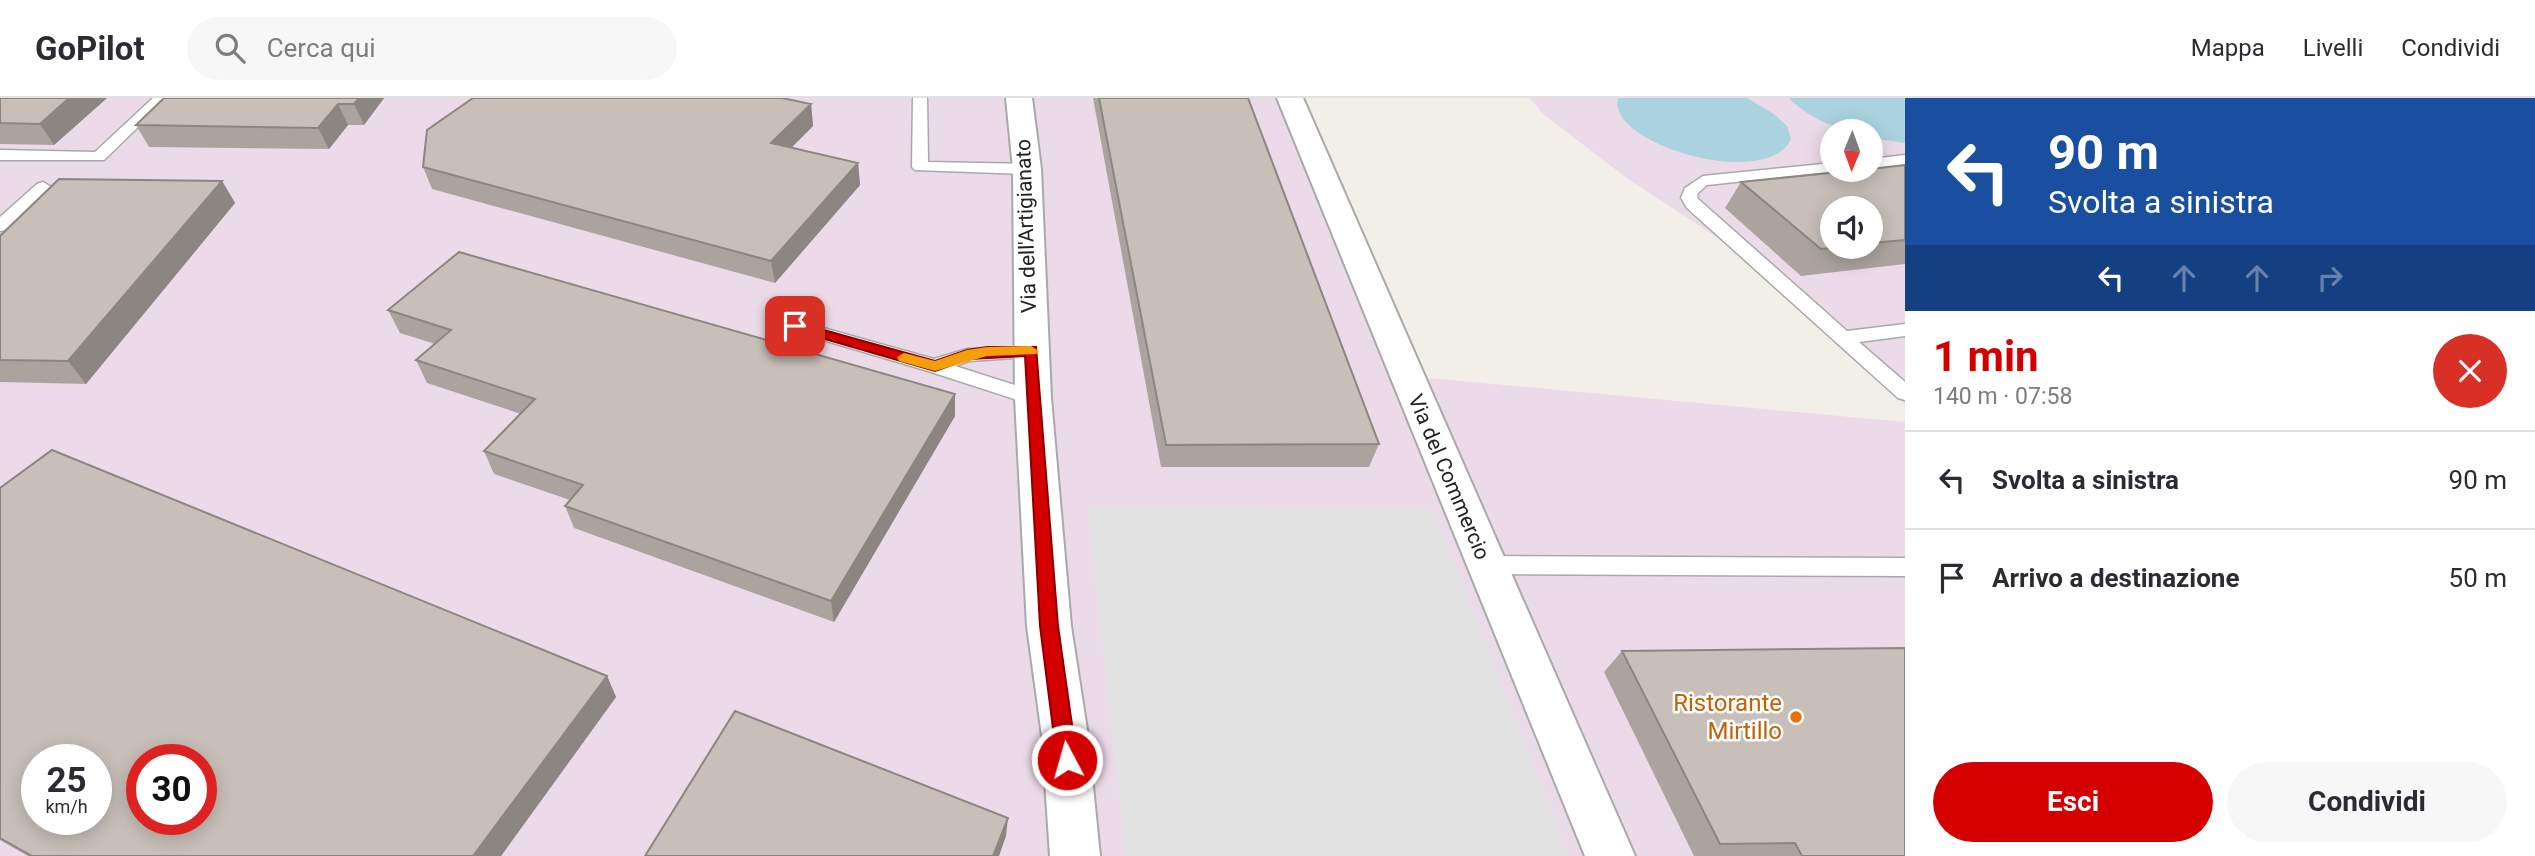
<!DOCTYPE html>
<html lang="it">
<head>
<meta charset="utf-8">
<style>
	:root { --surface:#fff; --page:#f7f7f7; --text:#2b2b33; --muted:#7c7c81; --line:#e1e1e2; --accent:#d40000 }
	body { margin:0; font-family:Roboto,sans-serif; background:var(--page); color:var(--text); height:100vh; display:flex; flex-direction:column; font-size:26px; white-space:nowrap }
	* { box-sizing:border-box; margin:0 }
	p { font-size:23px; color:var(--muted) }
	.icon { flex:none; width:38px; height:38px; fill:none; stroke:currentColor; stroke-width:2; stroke-linecap:round; stroke-linejoin:round }
	.map { position:relative; flex:1; overflow:hidden }
	.side { display:flex; flex-direction:column; background:var(--surface); width:630px }
	.side>* { flex:none }
	.guide { background:#1a4fa0; color:#fff; overflow:hidden }
	.needle { width:46px; rotate:181deg }
	.controls { position:absolute; left:1820px; top:21px; display:grid; gap:14px }
	.controls a { display:grid; place-items:center; width:63px; height:63px; border-radius:50%; background:var(--surface); box-shadow:0 4px 18px #0003; font-size:35px }
	.speed { position:absolute; left:21px; top:646px; display:flex; gap:14px; font-size:35px; font-weight:700; text-align:center }
	.speed>* { display:grid; place-content:center; width:91px; height:91px; border-radius:50%; background:var(--surface); box-shadow:0 4px 18px #0003; line-height:1 }
	.speed small { font-size:18px; font-weight:400 }
	.speed .limit { border:10px solid #d22; background:#fff; color:#111 }
	.pin { position:absolute; display:grid; place-items:center; width:60px; height:60px; color:#fff; margin:-30px; border-radius:14px; box-shadow:0 4px 10px #0006 }
	.me { position:absolute; width:77px; margin:-38px; rotate:354deg; stroke-linejoin:round; filter:drop-shadow(0 0 5px #0008) }
	.turn { display:flex; align-items:center; gap:24px; height:147px; padding:0 28px; font-size:32px }
	.turn .icon { width:91px; height:91px; stroke-width:2.5 }
	.turn b { display:block; font-size:49px; line-height:60px }
	.lanes { display:flex; align-items:center; height:66px; padding:0 28px; background:#0003; justify-content:center; gap:35px; direction:ltr }
	.lanes .off { opacity:.35 }
	.round { display:grid; place-items:center; flex:none; width:74px; height:74px; border-radius:37px; background:var(--page) }
	.summary { display:flex; align-items:center; justify-content:space-between; height:119px; padding:0 28px }
	h1 { font-size:42px; font-weight:700; line-height:52px; color:var(--accent) }
	.primary-button { display:flex; gap:14px; margin-top:auto; padding:14px 28px }
	.primary-button a { flex:1; height:80px; border-radius:42px; background:var(--accent); color:#fff; font-size:28px; font-weight:700; line-height:80px; text-align:center }
	.primary-button a+a { background:var(--page); color:var(--text) }
	ul { padding:0; list-style:none }
	li { display:flex; align-items:center; gap:21px; height:98px; padding:0 28px; border-top:2px solid var(--line) }
	li div { flex:1 }
	li b { display:block; font-size:26px }
	li em { font-style:normal }
	header { display:flex; align-items:center; gap:42px; box-sizing:border-box; height:98px; padding:0 35px; background:var(--surface); border-bottom:2px solid var(--line) }
	header strong { font-size:33px }
	nav { display:flex; gap:38px; margin-inline-start:auto; font-size:24px }
	.search { width:490px; height:63px; background:var(--page); display:flex; align-items:center; gap:18px; box-sizing:border-box; padding:0 24px; border-radius:38px; color:var(--muted); font-size:26px }
	main { display:flex; flex:1; min-height:0 }
	.map>svg:first-child { display:block }
	.industrial { fill:#ebdbe8; fill-rule:evenodd }
	.parking { fill:#e2e2e2 }
	.water { fill:#aad3df }
	.lines { fill:none; stroke-linecap:round; stroke-linejoin:round }
	.lane-casing { stroke:#a9a9a9; stroke-width:3 }
	.street-casing { stroke:#a9a9a9; stroke-width:4 }
	.lane { fill:#fff; fill-rule:evenodd }
	.street { fill:#fff; fill-rule:evenodd }
	.wall { fill:#aba49e; fill-rule:evenodd }
	.shaded-wall { fill:#8b8681 }
	.building { fill:#c7bfb8; stroke:#8b8681; stroke-width:2; fill-rule:evenodd }
	.route { fill:#d40000; stroke:#8a0000; stroke-width:2 }
	.slow { fill:#f59e0b }
	.food-dot { fill:#e8710a; stroke:#fff; stroke-width:2.5 }
	.labels { text-anchor:middle; dominant-baseline:central; stroke-width:5; stroke-linejoin:round; paint-order:stroke }
	.street-label { font-size:21px; fill:#222; stroke:#fff }
	.near-food-label { font-size:24px; fill:#c56008; stroke:#fff; text-anchor:end }
</style>
</head>
<body>
<header>
<strong>GoPilot</strong>
<div class="search"><svg class="icon" aria-label="search" viewBox="0 0 24 24"><circle cx="10" cy="10" r="6"/><path d="M15 15l6 6"/></svg>Cerca qui</div>
<nav><a>Mappa</a><a>Livelli</a><a>Condividi</a></nav>
</header>
<main>
<div class="map">
<svg width="1905" height="758" viewBox="0 0 1905 758">
	<rect width="100%" height="100%" fill="#f2efe9"/>
	<path class="industrial" d="M0,0H1290L1407,278L1905,324V758H0ZM37,662H96V721H37ZM142,662H201V721H142Z
		M1530,0H1905V307L1718,140L1628,81L1543,16ZM1832,33H1871V72H1832ZM1832,110H1871V149H1832Z"/>
	<path class="parking" d="M1088,409L1433,411L1569,758H1126Z"/>
	<path class="water" d="M1618,0H1747L1774,16L1787,28L1791,41C1769,93 1606,47 1618,0Z
		M1789,0H1905V45L1871,40V33C1839,33 1812,23 1789,0Z"/>
	<g class="lines">
		<g class="lane-casing">
			<path id="lane" d="M153,0H168L104,62H0V52L95,54Z
				M913,0H927L928,64L1027,66L1035,71L1027,76L915,72L912,69Z
				M1905,57V67L1871,71V61Z
				M1832,65V72L1837,73L1707,87L1698,95L1697,100L1847,233L1905,226V238L1859,244L1905,284V302L1898,300L1687,110L1681,100L1685,90L1703,78Z
				M43,84L51,89L49,92L6,132L0,133V119L37,86Z
				M795,222L934,261L967,251L1038,249L1040,253L1038,257L1031,259L969,263L955,268L1040,295L1043,300L1040,305L1033,307L928,273L789,232L786,228L789,224Z
				M1486,458L1905,460V478L1486,476L1478,473L1475,467L1478,461Z"/>
		</g>
		<g class="street-casing">
			<path id="street" d="M1006,0H1032L1041,71L1051,300L1071,528L1088,638L1100,758H1050L1042,638L1027,528L1015,300L1013,71Z
				M1277,0H1303L1635,758H1585Z"/>
		</g>
		<use href="#lane" class="lane"/>
		<use href="#street" class="street"/>
	</g>
	<path class="wall" d="M0,0H107L54,47L0,46Z
		M164,0H384L364,27H348L329,51L149,49L136,27Z
		M1093,0H1248L1379,346L1369,369H1161Z
		M811,6L813,28L791,50L858,65L860,87L775,185L432,91L423,69Z
		M1905,67V166L1801,178L1725,110L1741,84ZM1871,110V149H1832Z
		M222,83L235,105L86,286L0,284V138Z
		M388,212L955,296V318L834,524L574,430L565,408L570,402L494,376L484,353L521,316L427,285L416,262L435,246L400,235Z
		M0,390L607,578L616,599L501,758H28L0,742Z
		M1622,553L1905,758H1694L1604,574Z"/>
	<path class="shaded-wall" d="M69,0H107L54,47L40,26Z
		M359,0H384L364,27L354,6Z
		M338,6L348,27L329,51L318,30Z
		M811,6L813,28L774,67L771,45Z
		M858,65L860,87L775,185L771,163Z
		M222,83L235,105L86,286L68,263Z
		M955,296V318L834,524L831,503Z
		M607,578L616,599L501,758H473Z
		M1008,720L1006,738L999,758H993Z"/>
	<path class="building" d="M0,0H69L40,26L0,25Z
		M164,0H359L354,6H338L318,30L136,27Z
		M473,0H782L811,6L771,45L858,65L771,163L423,69L427,32Z
		M1099,0H1248L1379,346L1166,347Z
		M1905,67V142L1871,145V110H1832V149H1841L1821,151L1741,84L1860,72H1871V71Z
		M59,81L222,83L68,263L0,262V138Z
		M459,154L955,296L831,503L565,408L583,387L484,353L535,301L416,262L451,232L388,212Z
		M52,352L607,578L473,758H32L0,740V390ZM37,662H96V721H37ZM142,662H201V721H142Z
		M1905,550V758H1802L1795,745L1720,746L1622,553Z
		M735,613L1008,720L993,758H645Z"/>
	<path class="route" d="M795,224L935,263L967,252L987,249H1036L1058,528L1077,662L1074,668L1067,671L1060,668L1057,662L1040,528L1025,258L969,261L935,273L790,231L788,228Z"/>
	<path class="slow" d="M1031,248L1039,253L1036,256L987,258L935,273L899,263L897,259L904,255L935,263L967,252L987,249Z"/>
	<circle class="food-dot" cx="1796" cy="619" r="7"/>
	<g class="labels">
		<g class="street-label">
			<text transform="translate(1026 128) rotate(-92)">Via dell'Artigianato</text>
			<text transform="translate(1449 379) rotate(67)">Via del Commercio</text>
		</g>
		<g class="near-food-label">
			<text x="1782" y="605">Ristorante<tspan x="1782" dy="28">Mirtillo</tspan></text>
		</g>
	</g>
</svg>
<div class="controls">
<a><svg class="needle" viewBox="-14 -14 28 28"><path d="M0-13l5 13h-10z" fill="#e53935"/><path d="M0 13l5-13h-10z" fill="#7c7c81"/></svg></a>
<a><svg class="icon" aria-label="sound" viewBox="0 0 24 24"><path d="M4 9h4l5-4v14l-5-4H4zM17 9q2 3 0 6"/></svg></a>
</div>
<div class="speed"><div>25<small>km/h</small></div><div class="limit">30</div></div>
<div class="pin" style="left:795px;top:228px;background:#d93025"><svg class="icon" aria-label="arrive" viewBox="0 0 24 24"><path d="M6 21V4h12l-3 4 3 4H6"/></svg></div>
<svg class="me" style="left:1067px;top:662px" viewBox="-20 -20 40 40"><circle r="17" fill="#d40000" stroke="#fff" stroke-width="3"/><path d="M0-11L8 9 0 5-8 9z" fill="#fff"/></svg>
</div>
<section class="side">
<div class="guide">
<div class="turn"><svg class="icon" aria-label="left" viewBox="0 0 24 24"><path d="M17 20v-9H6M10 6l-5 5 5 5"/></svg><div><b>90 m</b>Svolta a sinistra</div></div>
<div class="lanes"><svg class="icon" aria-label="left" viewBox="0 0 24 24"><path d="M17 20v-9H6M10 6l-5 5 5 5"/></svg><svg class="icon off" aria-label="ahead" viewBox="0 0 24 24"><path d="M12 20V5M6 11l6-6 6 6"/></svg><svg class="icon off" aria-label="ahead" viewBox="0 0 24 24"><path d="M12 20V5M6 11l6-6 6 6"/></svg><svg class="icon off" aria-label="right" viewBox="0 0 24 24"><path d="M7 20v-9h11M14 6l5 5-5 5"/></svg></div>
</div>
<div class="summary"><div><h1>1 min</h1><p>140 m · 07:58</p></div><a class="round" style="background:#d93025;color:#fff"><svg class="icon" aria-label="close" viewBox="0 0 24 24"><path d="M6 6l12 12M18 6L6 18"/></svg></a></div>
<ul>
<li><svg class="icon" aria-label="left" viewBox="0 0 24 24"><path d="M17 20v-9H6M10 6l-5 5 5 5"/></svg><div><b>Svolta a sinistra</b></div><em>90 m</em></li>
<li><svg class="icon" aria-label="arrive" viewBox="0 0 24 24"><path d="M6 21V4h12l-3 4 3 4H6"/></svg><div><b>Arrivo a destinazione</b></div><em>50 m</em></li>
</ul>
<div class="primary-button"><a>Esci</a><a>Condividi</a></div>
</section>
</main>
</body>
</html>
